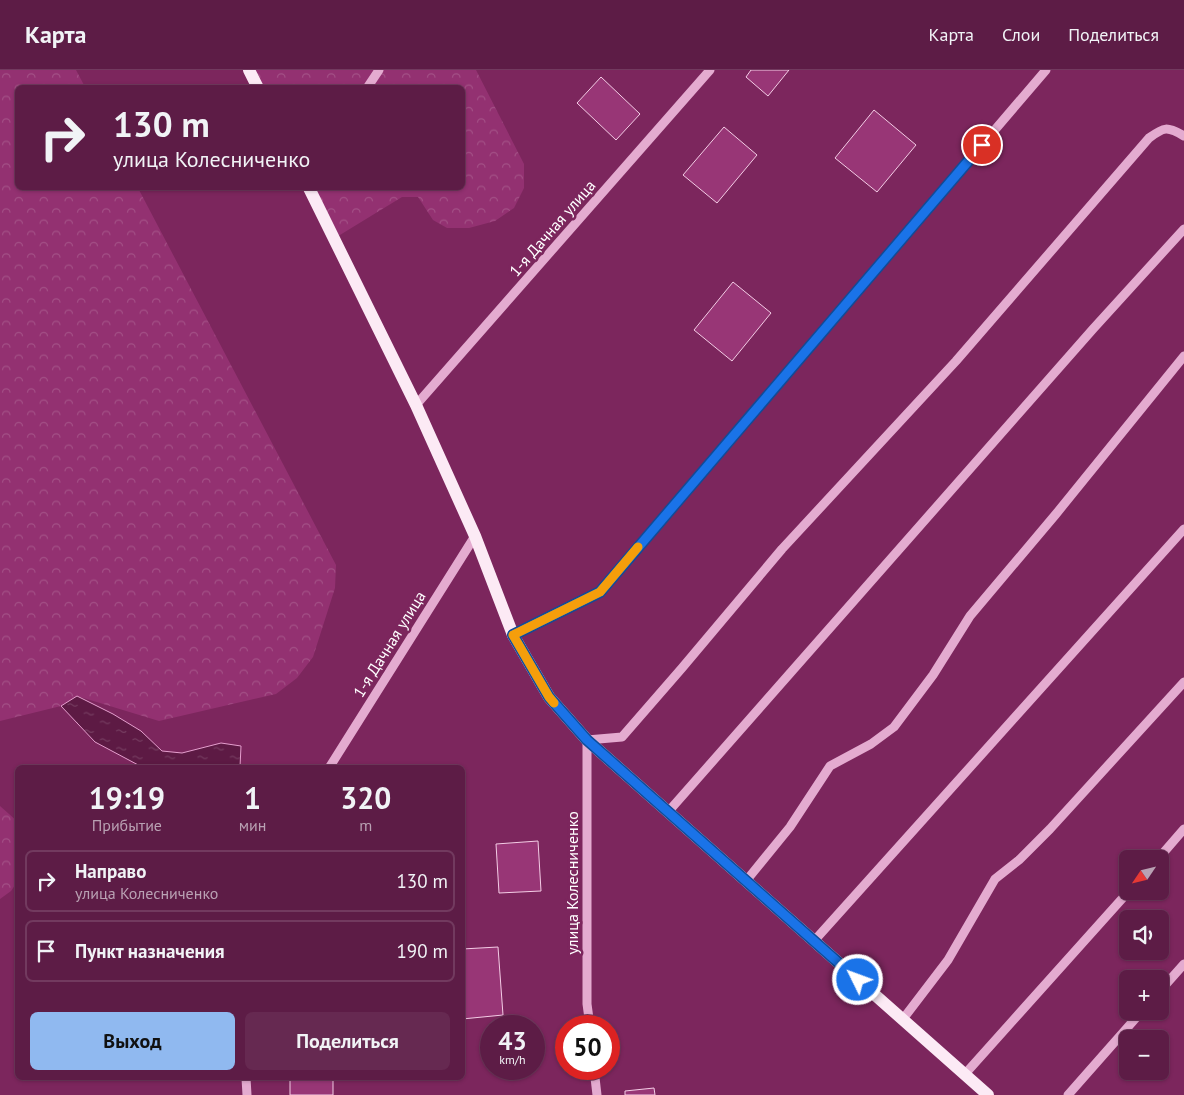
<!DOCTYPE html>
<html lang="ru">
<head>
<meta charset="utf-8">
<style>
	:root { --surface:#5d1c46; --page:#662951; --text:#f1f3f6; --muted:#b9a1b3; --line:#723a5f; --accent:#90b9f0 }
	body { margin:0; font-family:"PT Sans",sans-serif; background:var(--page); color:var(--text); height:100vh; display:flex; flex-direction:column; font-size:19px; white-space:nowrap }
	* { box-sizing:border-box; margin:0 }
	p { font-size:16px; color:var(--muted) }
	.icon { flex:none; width:28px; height:28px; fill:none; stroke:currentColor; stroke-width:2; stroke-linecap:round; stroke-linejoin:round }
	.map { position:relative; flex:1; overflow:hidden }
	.details { position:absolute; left:15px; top:695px; width:450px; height:315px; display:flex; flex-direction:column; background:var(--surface); border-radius:8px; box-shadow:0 1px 4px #0004,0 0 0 1px var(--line) }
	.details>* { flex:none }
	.top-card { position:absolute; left:15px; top:15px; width:450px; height:105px; border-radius:8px; box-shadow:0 1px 4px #0004,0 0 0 1px var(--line); background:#5d1c46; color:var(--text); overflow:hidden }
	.needle { width:32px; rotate:235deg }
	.buttons { position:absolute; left:1119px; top:780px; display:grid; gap:10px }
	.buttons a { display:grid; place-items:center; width:50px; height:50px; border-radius:8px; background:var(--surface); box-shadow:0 1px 4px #0004,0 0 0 1px var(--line); font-size:25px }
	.speed { position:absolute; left:480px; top:945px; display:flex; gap:10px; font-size:25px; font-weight:700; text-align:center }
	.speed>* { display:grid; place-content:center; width:65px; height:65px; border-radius:50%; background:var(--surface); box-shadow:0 1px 4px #0004,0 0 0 1px var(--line); line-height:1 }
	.speed small { font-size:12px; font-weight:400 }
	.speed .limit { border:8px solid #d22; background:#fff; color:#111 }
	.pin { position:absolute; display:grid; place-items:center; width:42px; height:42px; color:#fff; margin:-21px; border:2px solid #fff; border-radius:50%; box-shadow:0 1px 5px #0007 }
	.me { position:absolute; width:55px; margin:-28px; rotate:312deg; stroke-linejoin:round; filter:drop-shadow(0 0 4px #0008) }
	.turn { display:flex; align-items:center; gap:18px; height:105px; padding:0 15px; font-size:22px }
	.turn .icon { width:65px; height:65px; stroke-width:2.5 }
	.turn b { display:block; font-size:35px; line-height:42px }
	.eta { display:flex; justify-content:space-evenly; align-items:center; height:85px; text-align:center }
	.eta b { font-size:30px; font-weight:700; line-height:35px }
	.cta { display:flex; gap:10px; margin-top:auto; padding:10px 15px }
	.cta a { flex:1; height:58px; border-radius:8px; background:var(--accent); color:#111; font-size:20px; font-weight:700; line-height:58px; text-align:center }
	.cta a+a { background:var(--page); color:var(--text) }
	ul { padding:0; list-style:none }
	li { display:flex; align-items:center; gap:15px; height:62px; margin:0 10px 8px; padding:0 5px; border:2px solid var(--line); border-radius:8px }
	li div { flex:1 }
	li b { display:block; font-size:19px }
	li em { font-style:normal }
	header { display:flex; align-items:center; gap:30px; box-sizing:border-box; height:70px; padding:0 25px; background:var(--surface); border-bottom:1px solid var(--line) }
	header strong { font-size:24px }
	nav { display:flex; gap:28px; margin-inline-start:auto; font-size:18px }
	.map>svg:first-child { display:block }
	.forest { fill:url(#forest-crowns) }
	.water { fill:url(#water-ripples); stroke:#e59fce }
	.building { fill:#983676; stroke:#f4cde6 }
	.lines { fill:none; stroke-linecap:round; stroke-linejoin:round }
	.minor { stroke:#e4abd0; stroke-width:9 }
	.major { stroke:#fceaf5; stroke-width:12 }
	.route-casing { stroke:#114b97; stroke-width:12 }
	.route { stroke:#1a73e8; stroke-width:9 }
	.slow { stroke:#f59e0b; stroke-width:9 }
	.labels { text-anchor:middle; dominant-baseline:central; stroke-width:5; stroke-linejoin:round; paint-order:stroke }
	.street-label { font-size:16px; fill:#fff; stroke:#7c265d }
</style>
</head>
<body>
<header>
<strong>Карта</strong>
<nav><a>Карта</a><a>Слои</a><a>Поделиться</a></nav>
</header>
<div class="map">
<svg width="1184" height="1025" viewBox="0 0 1184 1025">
	<defs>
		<pattern id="forest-crowns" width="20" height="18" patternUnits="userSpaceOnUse" patternTransform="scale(1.25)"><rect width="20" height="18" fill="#933171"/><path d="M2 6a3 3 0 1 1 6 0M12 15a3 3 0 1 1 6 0" fill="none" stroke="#a35086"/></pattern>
		<pattern id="water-ripples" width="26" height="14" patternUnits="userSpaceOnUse" patternTransform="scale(1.25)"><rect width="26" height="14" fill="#5d1a44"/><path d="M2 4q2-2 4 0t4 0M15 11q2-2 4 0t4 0" fill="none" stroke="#753c60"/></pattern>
	</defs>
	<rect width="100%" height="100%" fill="#7c265d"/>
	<path class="forest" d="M0,0H76L85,17L18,18V118H138L336,495L335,518L313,587L297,608L276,624L159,651L77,626L61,636L0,651Z
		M249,0H476L524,94V118L514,138L495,151L469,158H447L433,150L418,127H402L335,168L309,118H462V18L258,17Z
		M0,736L18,752L17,812L11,821L0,829Z"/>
	<path class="water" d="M77,626L113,644L141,661L162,681L182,683L221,673L241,676L240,697H142L95,672L61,636Z"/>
	<path class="building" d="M751,0H789L768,26L746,7Z
		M601,7L640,44L616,70L577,33Z
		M874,40L916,75L877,122L835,88Z
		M724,57L757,85L717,133L683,105Z
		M733,212L771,243L732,291L694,260Z
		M538,771L541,821L499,823L496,774Z
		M498,877L503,945L462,949V879Z
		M290,1008H333V1025H290Z
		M654,1018L655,1025H625V1021Z"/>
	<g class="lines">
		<path class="minor" d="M367,18L379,0
			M416,335L710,0
			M513,565L600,522L1046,0
			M329,698L475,466
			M668,742L1093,259L1184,159
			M1158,789L1184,759
			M746,811L790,757L830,696L871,674L894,657L933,605L970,546L1056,444L1184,286
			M814,871L1184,459
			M1160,921L1184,894
			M903,949L948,890L995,809L1019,790L1050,759L1184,612
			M590,956L587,934V670L622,667L682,598L782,479L956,291L1149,68C1164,57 1167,56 1184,66
			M594,999L597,1025
			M965,1004L1129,821
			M246,1008L247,1025
			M1068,1025L1142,941"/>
		<path class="major" d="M249,0L258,18
			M309,118L416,335L475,466L513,565L549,627L587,670L988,1025"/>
	</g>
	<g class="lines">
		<g class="route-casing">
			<path id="route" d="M858,910L587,670L549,627L513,565L600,522L982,75"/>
		</g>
		<use href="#route" class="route"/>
		<path class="slow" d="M554,633L549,627L513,565L600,522L638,477"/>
	</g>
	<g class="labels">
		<g class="street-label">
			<text transform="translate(552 158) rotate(-49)">1-я Дачная улица</text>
			<text transform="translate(389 574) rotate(-58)">1-я Дачная улица</text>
			<text transform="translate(572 813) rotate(-90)">улица Колесниченко</text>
		</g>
	</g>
</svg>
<div class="buttons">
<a><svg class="needle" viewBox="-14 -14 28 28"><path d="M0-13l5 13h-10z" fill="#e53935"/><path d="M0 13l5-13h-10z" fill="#b9a1b3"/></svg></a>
<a><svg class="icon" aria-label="sound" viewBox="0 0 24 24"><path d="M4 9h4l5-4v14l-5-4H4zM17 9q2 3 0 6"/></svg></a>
<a>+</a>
<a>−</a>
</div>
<div class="speed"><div>43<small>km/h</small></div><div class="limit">50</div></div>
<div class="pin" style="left:982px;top:75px;background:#d93025"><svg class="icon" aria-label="arrive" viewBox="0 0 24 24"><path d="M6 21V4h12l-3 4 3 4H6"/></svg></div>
<svg class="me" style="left:858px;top:910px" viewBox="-20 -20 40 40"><circle r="17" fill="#1a73e8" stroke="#fff" stroke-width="3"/><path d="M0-11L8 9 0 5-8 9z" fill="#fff"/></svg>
<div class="top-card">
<div class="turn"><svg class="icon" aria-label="right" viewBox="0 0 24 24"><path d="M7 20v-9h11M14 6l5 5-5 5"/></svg><div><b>130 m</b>улица Колесниченко</div></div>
</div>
<section class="details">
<div class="eta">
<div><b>19:19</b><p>Прибытие</p></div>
<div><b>1</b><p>мин</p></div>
<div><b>320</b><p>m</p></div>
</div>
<ul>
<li><svg class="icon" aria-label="right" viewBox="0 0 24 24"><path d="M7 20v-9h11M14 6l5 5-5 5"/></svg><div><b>Направо</b><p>улица Колесниченко</p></div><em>130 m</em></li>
<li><svg class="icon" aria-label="arrive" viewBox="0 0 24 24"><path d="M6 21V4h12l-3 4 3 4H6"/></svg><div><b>Пункт назначения</b></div><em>190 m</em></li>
</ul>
<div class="cta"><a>Выход</a><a>Поделиться</a></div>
</section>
</div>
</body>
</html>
